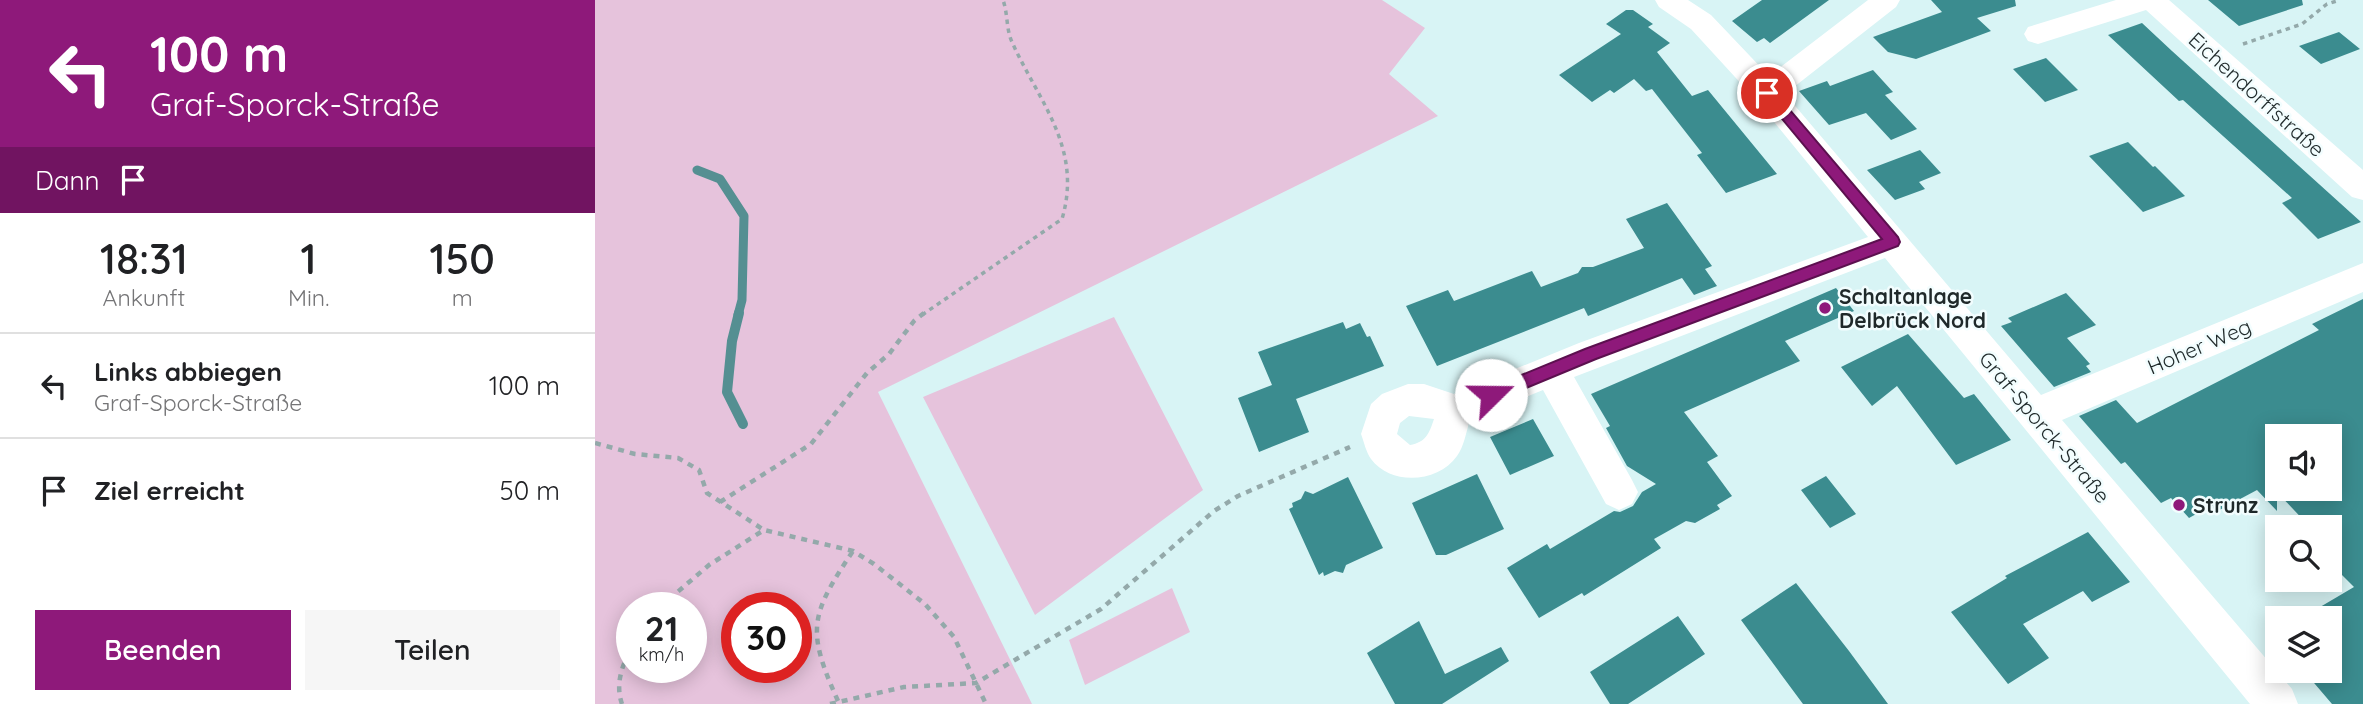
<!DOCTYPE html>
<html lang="de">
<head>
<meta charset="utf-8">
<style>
	:root { --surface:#fff; --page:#f6f6f6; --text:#202124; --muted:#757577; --line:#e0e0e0; --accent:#8e197a }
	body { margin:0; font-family:Quicksand,sans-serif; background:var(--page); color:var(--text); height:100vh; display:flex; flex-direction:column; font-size:26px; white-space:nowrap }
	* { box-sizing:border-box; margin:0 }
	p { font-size:23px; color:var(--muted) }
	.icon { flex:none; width:38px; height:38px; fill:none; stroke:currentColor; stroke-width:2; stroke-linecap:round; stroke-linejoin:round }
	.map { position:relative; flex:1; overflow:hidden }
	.panel { display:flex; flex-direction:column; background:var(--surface); width:595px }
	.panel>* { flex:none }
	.hud { background:#8e197a; color:#fff; overflow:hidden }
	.controls { position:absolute; left:1670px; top:424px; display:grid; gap:14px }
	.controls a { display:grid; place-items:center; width:77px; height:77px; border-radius:0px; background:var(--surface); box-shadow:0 4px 18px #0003; font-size:35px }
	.speed { position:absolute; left:21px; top:592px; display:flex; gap:14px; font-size:35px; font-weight:700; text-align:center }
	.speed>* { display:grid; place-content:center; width:91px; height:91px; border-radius:50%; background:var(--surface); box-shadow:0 4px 18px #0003; line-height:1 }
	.speed small { font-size:18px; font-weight:400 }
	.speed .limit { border:10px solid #d22; background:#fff; color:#111 }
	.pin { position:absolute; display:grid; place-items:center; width:60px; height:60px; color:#fff; margin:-30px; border:4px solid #fff; border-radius:50%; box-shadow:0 2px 7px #0007 }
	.me { position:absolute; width:77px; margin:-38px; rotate:68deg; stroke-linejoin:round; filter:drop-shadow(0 0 5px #0008) }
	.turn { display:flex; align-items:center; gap:24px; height:147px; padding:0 35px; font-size:32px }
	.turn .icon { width:91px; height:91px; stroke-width:2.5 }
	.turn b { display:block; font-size:49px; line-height:60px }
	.then { display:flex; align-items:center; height:66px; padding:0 35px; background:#0003; gap:14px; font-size:26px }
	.eta { display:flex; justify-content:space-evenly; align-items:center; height:119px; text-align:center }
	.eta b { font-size:42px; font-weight:600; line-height:49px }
	.button { display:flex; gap:14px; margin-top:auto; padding:14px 35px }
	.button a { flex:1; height:80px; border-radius:0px; background:var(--accent); color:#fff; font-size:28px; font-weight:600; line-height:80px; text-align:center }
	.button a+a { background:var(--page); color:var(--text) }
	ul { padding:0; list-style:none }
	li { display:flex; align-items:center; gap:21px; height:105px; padding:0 35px; border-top:2px solid var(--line) }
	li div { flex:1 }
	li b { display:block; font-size:26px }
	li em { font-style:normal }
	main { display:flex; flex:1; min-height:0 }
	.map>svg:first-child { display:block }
	.green { fill:#e6c3dc; fill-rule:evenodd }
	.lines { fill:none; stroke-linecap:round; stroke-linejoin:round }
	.stream-far1 { stroke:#558f92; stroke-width:9 }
	.stream { stroke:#558f92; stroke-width:10 }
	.building { fill:#3b8c8f; fill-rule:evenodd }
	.path-far1 { stroke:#94a9aa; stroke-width:3.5; stroke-dasharray:4.5 4.5; stroke-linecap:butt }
	.path { stroke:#94a9aa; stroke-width:4.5; stroke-dasharray:6 6; stroke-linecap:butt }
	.minor { fill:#fff; fill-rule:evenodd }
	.route { fill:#8e197a; stroke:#5c104f; stroke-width:2 }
	.poi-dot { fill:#8e197a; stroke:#f2fdfe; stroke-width:2.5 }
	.labels { text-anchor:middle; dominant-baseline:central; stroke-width:5; stroke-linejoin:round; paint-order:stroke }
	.street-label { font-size:21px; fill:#1f292a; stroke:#f2fdfe }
	.poi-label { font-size:21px; font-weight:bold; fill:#1f292a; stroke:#f2fdfe; text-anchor:start }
</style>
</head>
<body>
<main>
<section class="panel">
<div class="hud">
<div class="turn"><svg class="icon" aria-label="left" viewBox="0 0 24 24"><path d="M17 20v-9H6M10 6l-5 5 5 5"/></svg><div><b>100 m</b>Graf-Sporck-Straße</div></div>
<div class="then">Dann<svg class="icon" aria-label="arrive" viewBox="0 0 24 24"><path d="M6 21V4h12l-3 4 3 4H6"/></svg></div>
</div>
<div class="eta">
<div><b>18:31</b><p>Ankunft</p></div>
<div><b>1</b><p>Min.</p></div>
<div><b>150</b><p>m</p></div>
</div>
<ul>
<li><svg class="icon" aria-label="left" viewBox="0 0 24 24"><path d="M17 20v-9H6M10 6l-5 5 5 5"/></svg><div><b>Links abbiegen</b><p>Graf-Sporck-Straße</p></div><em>100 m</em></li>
<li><svg class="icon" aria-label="arrive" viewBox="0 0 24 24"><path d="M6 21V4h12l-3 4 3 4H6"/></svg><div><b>Ziel erreicht</b></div><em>50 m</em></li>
</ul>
<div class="button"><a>Beenden</a><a>Teilen</a></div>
</section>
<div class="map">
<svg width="1768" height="704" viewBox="0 0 1768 704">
	<rect width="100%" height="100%" fill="#d8f4f5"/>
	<path class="green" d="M0,0H787L830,28L794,74L843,116L283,392L437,704H0ZM96,607V667H37V607ZM142,607H201V667H142Z
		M519,317L608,490L440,615L328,397Z
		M577,588L595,632L490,685L474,640Z"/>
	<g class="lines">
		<path class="stream-far1" d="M102,170L125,179L149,216L147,300L143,315"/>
		<path class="stream" d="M144,313L137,341L132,392L148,424"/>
	</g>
	<path class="building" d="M1167,0H1234L1175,43L1169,38L1162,42L1137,21Z
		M1336,0H1420L1421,6L1382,18L1396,31L1321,59L1293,52L1278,37L1347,12Z
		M1613,0H1707L1708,5L1644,26Z
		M1031,10H1038L1058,24L1053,27L1075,43L1062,52L1097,96L1113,90L1182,174L1131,193L1102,155L1107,153L1057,89L1051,91L1039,79L1019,93L1015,90L997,102L964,75L1026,34L1011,24Z
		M1547,23L1577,51L1766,222L1723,239L1687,203L1697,198L1588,100L1584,101L1513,35Z
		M1744,32L1765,49L1726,64L1704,46Z
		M1451,58L1483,90L1450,102L1418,69Z
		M1278,70L1298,92L1290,95L1322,129L1296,140L1271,113L1234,125L1204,91L1232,81L1235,86Z
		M1533,142L1558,167L1560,166L1590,196L1548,212L1494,156Z
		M1325,150L1346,173L1324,182L1330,189L1300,200L1272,170Z
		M1072,203L1117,266L1110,269L1122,286L1099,295L1087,278L993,316L989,308L842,366L811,306L853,290L859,301L937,271L946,287L983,273L987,267H998L1049,248L1031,219Z
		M1241,288L1259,311L1190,341L1205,361L1089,412L1123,456L1112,462L1137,496L1122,505L1125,509L1100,523L1091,521L1059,539L1066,548L989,596L987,593L944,618L912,568L952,544L955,549L1019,511L1025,512L1038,506L1047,492L1061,484L1032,466L1011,428L1015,426L996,394Z
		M1471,293L1501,325L1472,338L1495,364L1491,366L1496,372L1459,387L1406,326L1417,322L1413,318Z
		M1768,299V704H1737L1708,670H1734V618H1727L1720,610L1759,587L1734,562V527H1715L1682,492V511L1662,490L1617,514L1612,508L1594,518L1576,498L1566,503L1530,462L1526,464L1484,416L1521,400L1542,423L1724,330L1717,324ZM1682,436H1734V488H1682Z
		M748,322L751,329L765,323L772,337L775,336L789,366L701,399L714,432L664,452L643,398L677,385L663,352Z
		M1313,334L1369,398L1379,394L1416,440L1361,465L1302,386L1277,406L1246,367Z
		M938,419L959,456L915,475L895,437Z
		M882,474L909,529L851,555H841L817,503Z
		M1231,476L1261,514L1235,528L1206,490Z
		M753,477L788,548L751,565L748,573L740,571L729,576L728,572L724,575L694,509L698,507L697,503L706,499L710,491L718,494Z
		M1493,532L1535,582L1497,602L1488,591L1428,624L1454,658L1413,684L1356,612L1412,578L1410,576Z
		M1201,583L1254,651L1293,704H1208L1146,620Z
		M1083,616L1110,654L1033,704H1015L995,672Z
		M824,621L850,674L906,647L914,661L847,704H800L772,653Z"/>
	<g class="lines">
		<path class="path-far1" d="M1648,44L1707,24L1732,4L1745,0
			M327,315L467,219C488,148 444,102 417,42C411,29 413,14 408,0"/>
		<path class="path" d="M0,443L40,454L83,458L104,470L112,493L169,530
			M125,502L216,444L272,373L294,354L319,321L329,313
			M65,607L114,565L169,530L258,551L279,564L330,604L359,637L391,704
			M243,701C211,630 215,615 258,551
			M27,704C20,684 27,665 37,647
			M235,704L309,687L381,683L506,609L619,511L643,496L755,447"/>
		<path class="minor" d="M1060,0H1093L1116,15L1174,76L1273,0H1305L1301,7L1190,94L1446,395L1768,263V292L1467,420L1697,689L1703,704H1655L1290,258L979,377L1037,480L1043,492L1037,504L1024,510L1011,504L948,390L875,420C871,432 869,447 862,456C843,483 796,486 776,459C771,452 769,442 766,434L776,404L787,394L813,384H829L859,394L984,343L1273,237L1162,101L1096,29L1064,7ZM814,416L839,419C834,434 831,442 815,445L802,434L805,423Z
			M1521,0H1574L1768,170V200L1757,197L1551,10L1443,44L1433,41L1429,34L1433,27Z"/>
	</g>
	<path class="route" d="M1172,88L1177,89L1303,237L1305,242L1303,246L1001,359L902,400L896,402L890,400L888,395L890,390L990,349L1287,239L1168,96L1166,93Z"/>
	<g class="poi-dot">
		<circle cx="1230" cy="308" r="7"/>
		<circle cx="1584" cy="505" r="7"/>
	</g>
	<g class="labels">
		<g class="street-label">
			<text transform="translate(1662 94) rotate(42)">Eichendorffstraße</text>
			<text transform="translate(1604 346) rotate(-23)">Hoher Weg</text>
			<text transform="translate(1450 427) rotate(50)">Graf-Sporck-Straße</text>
		</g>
		<g class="poi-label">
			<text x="1244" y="296">Schaltanlage<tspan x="1244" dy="24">Delbrück Nord</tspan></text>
			<text x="1598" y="505">Strunz</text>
		</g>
	</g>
</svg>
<div class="controls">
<a><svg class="icon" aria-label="sound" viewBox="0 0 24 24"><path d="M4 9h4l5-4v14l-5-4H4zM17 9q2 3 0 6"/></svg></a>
<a><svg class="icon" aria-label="search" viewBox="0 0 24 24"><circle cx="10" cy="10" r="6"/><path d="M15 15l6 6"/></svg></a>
<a><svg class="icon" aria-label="layers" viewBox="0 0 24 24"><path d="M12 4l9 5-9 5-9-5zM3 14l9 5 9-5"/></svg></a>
</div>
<div class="speed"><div>21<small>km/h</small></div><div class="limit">30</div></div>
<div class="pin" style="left:1172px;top:93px;background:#d93025"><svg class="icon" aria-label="arrive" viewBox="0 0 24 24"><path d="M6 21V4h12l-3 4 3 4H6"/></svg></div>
<svg class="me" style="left:896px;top:395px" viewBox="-20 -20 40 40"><circle r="19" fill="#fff"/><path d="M0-13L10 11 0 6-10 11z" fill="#8e197a"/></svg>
</div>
</main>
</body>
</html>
